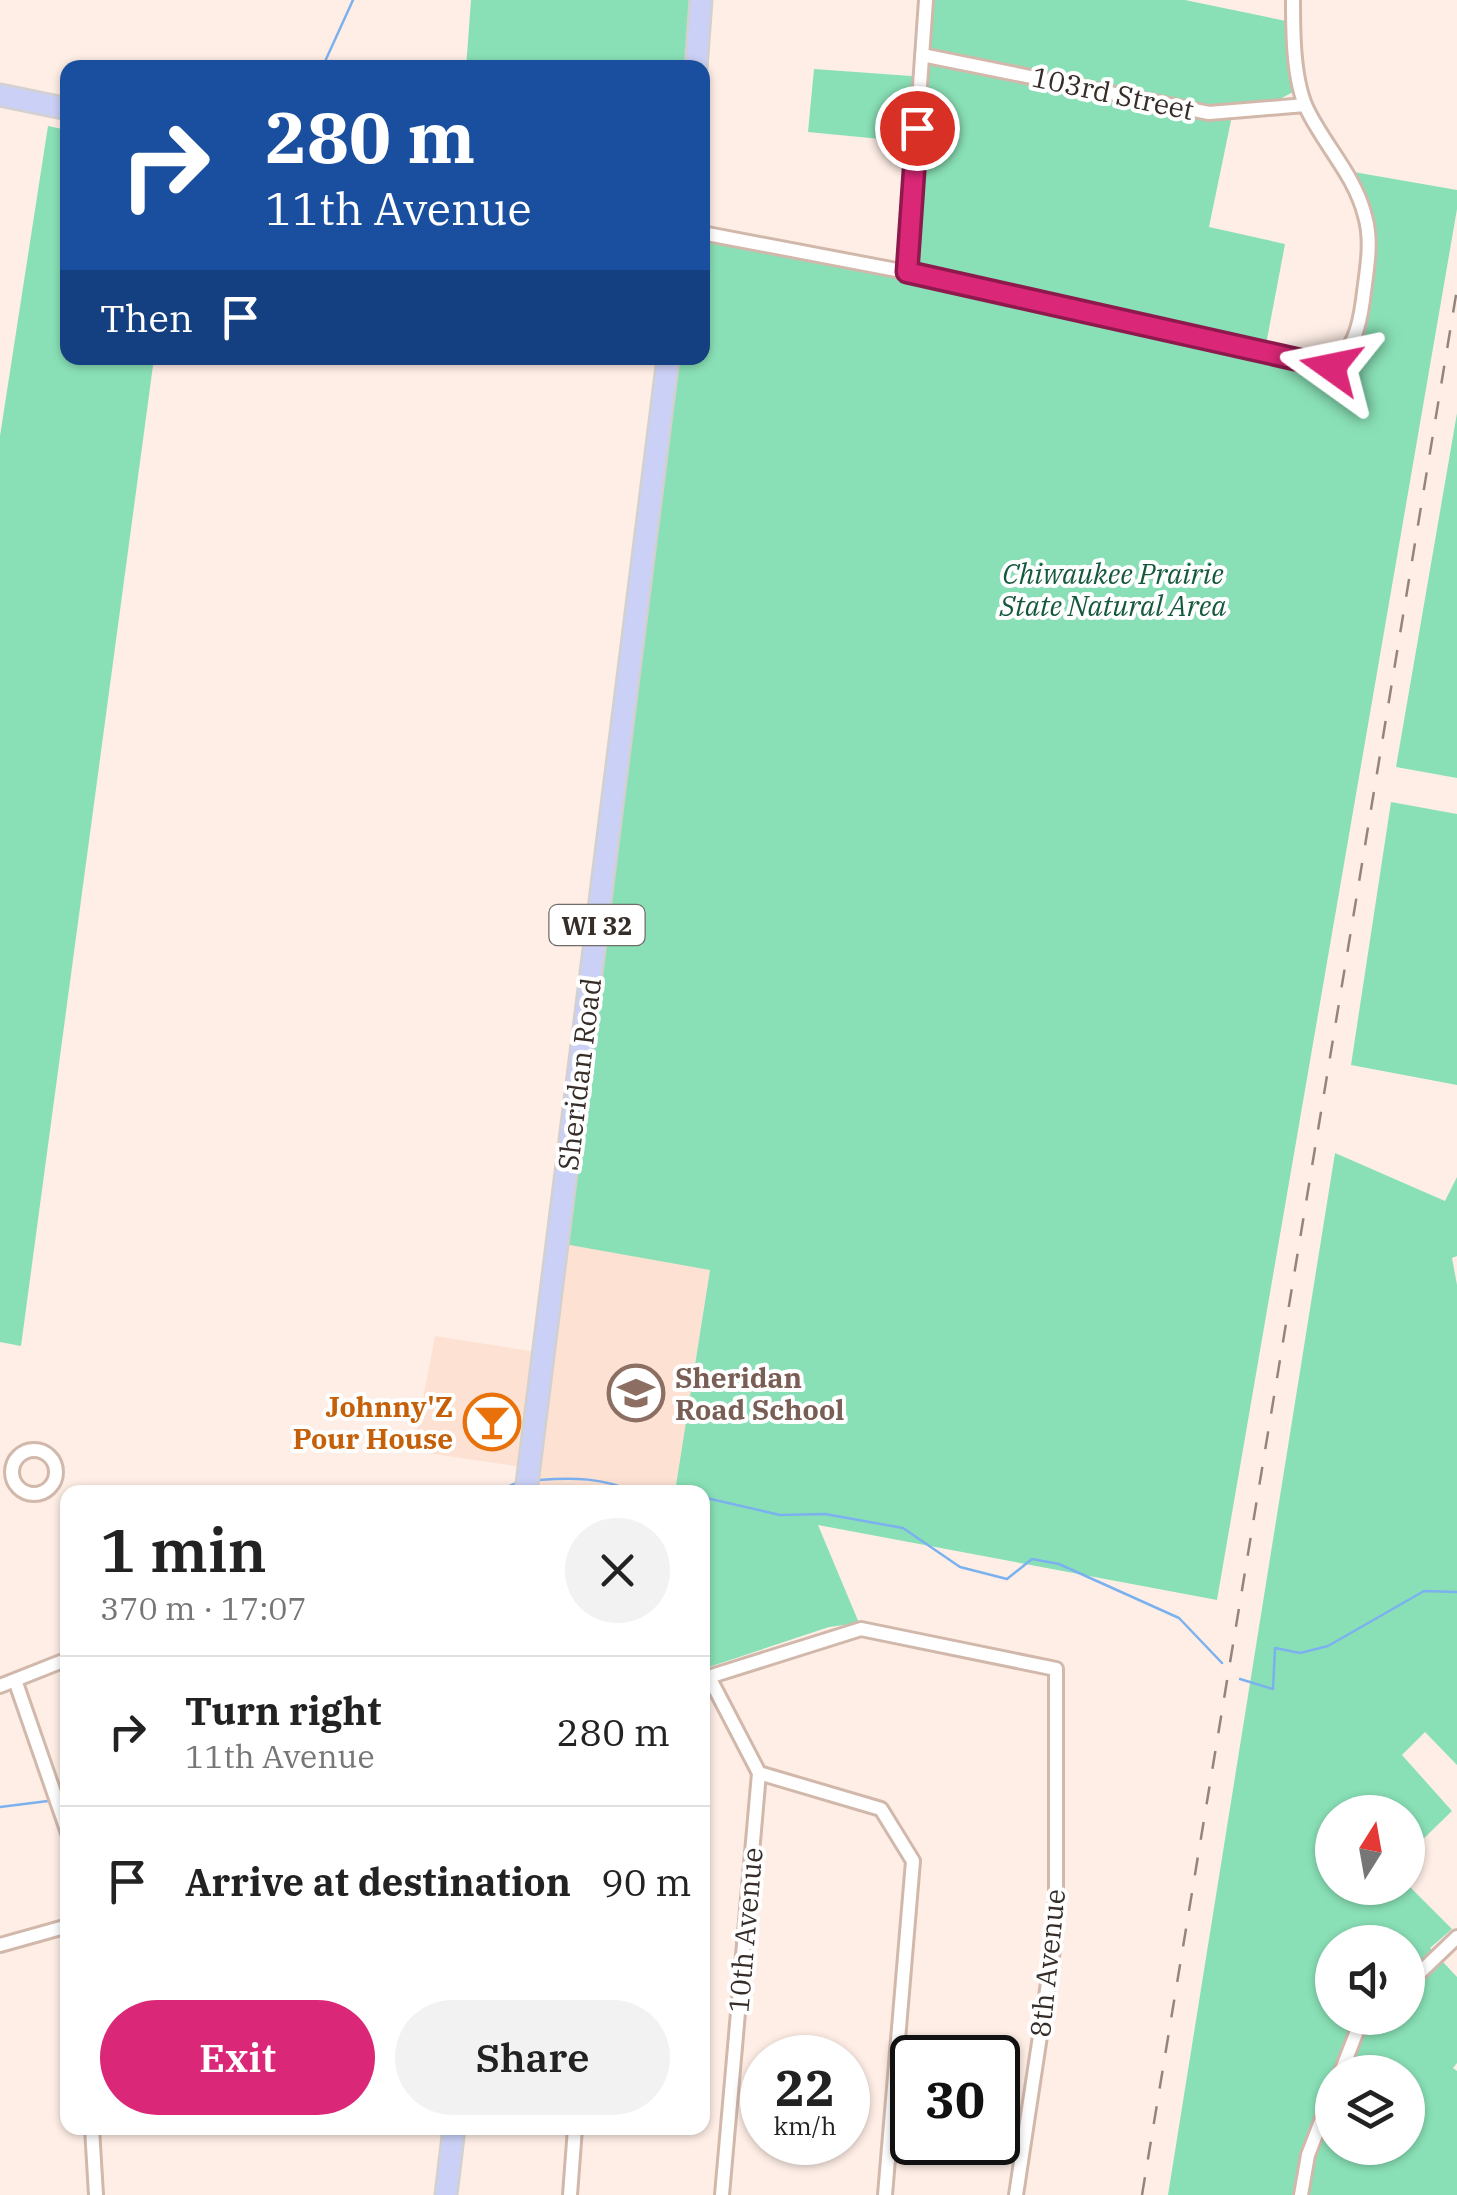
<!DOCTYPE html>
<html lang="en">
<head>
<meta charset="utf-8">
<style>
	:root { --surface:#fff; --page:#f2f2f2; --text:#222; --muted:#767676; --line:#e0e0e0; --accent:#db2777 }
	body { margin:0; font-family:"IBM Plex Serif",serif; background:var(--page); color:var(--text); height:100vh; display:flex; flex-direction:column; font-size:38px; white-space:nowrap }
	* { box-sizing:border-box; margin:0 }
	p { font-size:32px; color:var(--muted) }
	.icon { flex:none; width:55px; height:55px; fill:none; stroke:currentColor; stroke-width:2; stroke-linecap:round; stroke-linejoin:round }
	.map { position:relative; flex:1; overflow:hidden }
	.side { position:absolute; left:60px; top:1485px; width:650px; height:650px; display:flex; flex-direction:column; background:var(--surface); border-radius:20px; box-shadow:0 2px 8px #0004 }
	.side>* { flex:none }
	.hud { position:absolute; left:60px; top:60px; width:650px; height:305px; border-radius:20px; box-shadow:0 2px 8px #0004; background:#1a4fa0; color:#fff; overflow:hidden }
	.needle { width:65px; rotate:11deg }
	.tools { position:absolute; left:1315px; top:1795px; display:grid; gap:20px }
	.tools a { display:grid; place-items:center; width:110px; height:110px; border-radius:50%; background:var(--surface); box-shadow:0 2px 8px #0004; font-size:50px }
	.speed { position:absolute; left:740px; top:2035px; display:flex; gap:20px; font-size:50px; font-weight:700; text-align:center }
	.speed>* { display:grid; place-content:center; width:130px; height:130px; border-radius:50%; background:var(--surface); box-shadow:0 2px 8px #0004; line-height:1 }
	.speed small { font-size:25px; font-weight:400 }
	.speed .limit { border:5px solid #111; border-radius:15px; background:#fff; color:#111 }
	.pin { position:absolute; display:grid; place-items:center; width:85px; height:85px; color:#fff; margin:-42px; border:5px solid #fff; border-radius:50%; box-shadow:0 2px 10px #0007 }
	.me { position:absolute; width:110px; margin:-55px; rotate:282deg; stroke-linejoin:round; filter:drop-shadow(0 0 8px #0008) }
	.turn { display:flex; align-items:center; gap:35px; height:210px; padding:0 40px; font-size:45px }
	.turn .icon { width:130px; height:130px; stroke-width:2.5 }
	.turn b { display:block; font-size:70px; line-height:85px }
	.then { display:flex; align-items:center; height:95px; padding:0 40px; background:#0003; gap:20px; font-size:38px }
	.round { display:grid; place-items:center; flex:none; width:105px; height:105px; border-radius:52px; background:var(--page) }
	.head { display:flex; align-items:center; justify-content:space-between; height:170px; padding:0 40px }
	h1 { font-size:60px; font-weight:600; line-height:75px }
	.cta { display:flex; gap:20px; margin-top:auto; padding:20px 40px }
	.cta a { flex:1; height:115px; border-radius:60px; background:var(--accent); color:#fff; font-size:40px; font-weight:600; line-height:115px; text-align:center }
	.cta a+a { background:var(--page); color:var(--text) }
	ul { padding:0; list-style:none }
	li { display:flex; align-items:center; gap:30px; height:150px; padding:0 40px; border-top:2px solid var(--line) }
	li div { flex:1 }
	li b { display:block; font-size:38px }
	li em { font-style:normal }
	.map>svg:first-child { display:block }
	.built { fill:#fde2d4 }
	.green { fill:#89e0b6; fill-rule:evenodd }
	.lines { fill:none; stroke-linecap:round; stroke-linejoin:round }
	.stream { stroke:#7cb1ef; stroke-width:2.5 }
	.minor-casing { stroke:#d1b8ab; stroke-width:18 }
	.primary-casing { stroke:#d3d1d0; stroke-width:25 }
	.minor { stroke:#fff; stroke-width:12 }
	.primary { stroke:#cbd0f6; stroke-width:20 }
	.rail { stroke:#92857f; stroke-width:2.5; stroke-dasharray:18 18; stroke-linecap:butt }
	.route-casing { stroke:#8e194d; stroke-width:25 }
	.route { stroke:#db2777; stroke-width:18 }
	.labels { text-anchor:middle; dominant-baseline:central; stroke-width:8; stroke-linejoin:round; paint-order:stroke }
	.shield { fill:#fff; stroke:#726c68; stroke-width:2.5 }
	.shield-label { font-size:25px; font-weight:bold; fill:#362d28 }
	.street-label { font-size:28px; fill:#362d28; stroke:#fff }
	.park-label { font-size:28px; font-style:italic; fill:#15593d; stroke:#fff }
	.education-label { font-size:28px; font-weight:bold; fill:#785e54; stroke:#fff; text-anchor:start }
	.food-label { font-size:28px; font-weight:bold; fill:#c56008; stroke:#fff; text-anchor:end }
</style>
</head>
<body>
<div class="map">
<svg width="1457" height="2195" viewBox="0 0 1457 2195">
	<rect width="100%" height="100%" fill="#feeee6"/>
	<path class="built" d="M562,1216L710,1270L676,1492H526L529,1468L413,1451L435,1336L544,1353Z"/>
	<path class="green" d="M471,0H691L685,67L466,68Z
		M930,0H1185L1286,21L1295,91L1276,101L1234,106L1209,227L1285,244L1264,355L1343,364L1362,333L1372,247L1348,171L1457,190V209L1217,1600L818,1525L859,1623L829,1627L703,1669L702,1492H675L710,1270L564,1244L674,358H702L703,237L910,278L922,143L808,132L814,69L925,77Z
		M48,126L67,130L68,358H154L21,1346L0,1342V436Z
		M1457,413V778L1396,767Z
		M1391,802L1457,814V1085L1351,1065Z
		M1335,1153L1445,1201L1457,1177V1256L1452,1258L1457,1285V1765L1425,1732L1402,1755L1452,1811L1417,1845L1408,1863V1812H1332V1888L1408,1885L1452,1929L1430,1948L1457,1977V2063L1453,2068L1457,2071V2195H1168ZM1332,1942H1408V2018H1332ZM1332,2072H1408V2148H1332Z"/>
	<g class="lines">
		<path class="stream" d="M322,68L353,0
			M539,1480C574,1477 603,1478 635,1492
			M495,1492L519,1482
			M702,1497L780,1515L825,1514L903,1528L960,1567L1007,1579L1032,1559L1059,1564L1179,1618L1222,1663
			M1240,1679L1273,1689L1275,1648L1300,1653L1328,1646L1424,1591L1457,1592
			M65,1798L68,1797
			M0,1807L48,1801"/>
		<g class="minor-casing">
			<path id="minor" d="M922,55L1209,113L1305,105
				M702,233L907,272L1331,367C1354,348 1359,329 1363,300C1366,273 1373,243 1365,216C1355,175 1323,144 1306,107C1293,77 1293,32 1293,0
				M907,272L926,0
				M12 1472a22 22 0 1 1 44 0a22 22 0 1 1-44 0Z
				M709,1677L759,1773L722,2195
				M702,1679L861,1629L1056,1669V1930L1016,2195
				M15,1680L68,1833
				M0,1686L68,1659
				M759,1773L881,1809L913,1861L885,2195
				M0,1945L68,1926
				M1408,1984L1457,1937
				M1341,2072L1357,2031L1372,2018
				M92,2128L96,2195
				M570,2195L575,2128
				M1301,2195L1308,2155L1332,2093"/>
		</g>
		<g class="primary-casing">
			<path id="primary" d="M696,68L701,0
				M0,95L68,109
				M526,1492L668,358
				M446,2195L454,2128"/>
		</g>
		<use href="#minor" class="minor"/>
		<use href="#primary" class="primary"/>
		<path class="rail" d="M1142,2195L1457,289"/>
	</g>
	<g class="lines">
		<g class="route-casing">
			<path id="route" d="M917,128L907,272L1331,367"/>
		</g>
		<use href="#route" class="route"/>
	</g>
	<defs>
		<g id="school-ring" transform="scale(2.875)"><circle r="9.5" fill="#fff" stroke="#8d6e63" stroke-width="1.5"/><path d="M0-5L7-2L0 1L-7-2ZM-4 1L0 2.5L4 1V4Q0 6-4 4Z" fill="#8d6e63"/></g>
		<g id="bar-ring" transform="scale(2.875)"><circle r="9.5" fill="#fff" stroke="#e8710a" stroke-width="1.5"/><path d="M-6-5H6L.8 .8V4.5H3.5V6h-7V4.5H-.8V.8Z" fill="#e8710a"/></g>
	</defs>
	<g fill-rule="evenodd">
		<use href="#school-ring" x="636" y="1393"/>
		<use href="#bar-ring" x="492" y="1422"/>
	</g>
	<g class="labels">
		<rect class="shield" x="549.5" y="905" width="95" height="40" rx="8"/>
		<g class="shield-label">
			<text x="597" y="925">WI 32</text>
		</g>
		<g class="street-label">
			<text transform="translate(1113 93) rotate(12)">103rd Street</text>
			<text transform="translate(579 1074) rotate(-83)">Sheridan Road</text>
			<text transform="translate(745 1930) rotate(-85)">10th Avenue</text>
			<text transform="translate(1047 1963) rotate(-84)">8th Avenue</text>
		</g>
		<g class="park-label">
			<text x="1113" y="573">Chiwaukee Prairie<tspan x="1113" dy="32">State Natural Area</tspan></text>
		</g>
		<g class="education-label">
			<text x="675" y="1377">Sheridan<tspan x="675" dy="32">Road School</tspan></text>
		</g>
		<g class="food-label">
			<text x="453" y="1406">Johnny'Z<tspan x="453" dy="32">Pour House</tspan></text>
		</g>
	</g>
</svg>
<div class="tools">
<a><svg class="needle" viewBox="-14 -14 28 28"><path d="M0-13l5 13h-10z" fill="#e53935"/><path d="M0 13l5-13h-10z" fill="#767676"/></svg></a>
<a><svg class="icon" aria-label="sound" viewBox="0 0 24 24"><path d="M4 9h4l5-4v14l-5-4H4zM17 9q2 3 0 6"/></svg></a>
<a><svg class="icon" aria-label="layers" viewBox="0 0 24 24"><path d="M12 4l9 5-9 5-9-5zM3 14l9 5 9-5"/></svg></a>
</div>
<div class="speed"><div>22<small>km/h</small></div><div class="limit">30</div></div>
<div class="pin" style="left:917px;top:128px;background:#d93025"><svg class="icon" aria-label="arrive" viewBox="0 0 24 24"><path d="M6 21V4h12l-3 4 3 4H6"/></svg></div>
<svg class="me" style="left:1331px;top:367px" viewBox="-20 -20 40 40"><path d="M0-17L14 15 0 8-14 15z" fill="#db2777" stroke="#fff" stroke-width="4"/></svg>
<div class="hud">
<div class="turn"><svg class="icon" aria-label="right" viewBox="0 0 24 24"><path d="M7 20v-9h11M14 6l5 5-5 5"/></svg><div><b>280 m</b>11th Avenue</div></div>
<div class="then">Then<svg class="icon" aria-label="arrive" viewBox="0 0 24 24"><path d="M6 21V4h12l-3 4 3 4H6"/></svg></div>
</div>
<section class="side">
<div class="head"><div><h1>1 min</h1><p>370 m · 17:07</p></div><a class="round"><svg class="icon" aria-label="close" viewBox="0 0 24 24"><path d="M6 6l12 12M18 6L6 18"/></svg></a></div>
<ul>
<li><svg class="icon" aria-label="right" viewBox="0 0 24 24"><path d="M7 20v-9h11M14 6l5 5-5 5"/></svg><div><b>Turn right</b><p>11th Avenue</p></div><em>280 m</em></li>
<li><svg class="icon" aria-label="arrive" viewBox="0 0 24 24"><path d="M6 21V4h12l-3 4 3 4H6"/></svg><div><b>Arrive at destination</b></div><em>90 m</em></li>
</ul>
<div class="cta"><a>Exit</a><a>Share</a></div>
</section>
</div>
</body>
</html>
